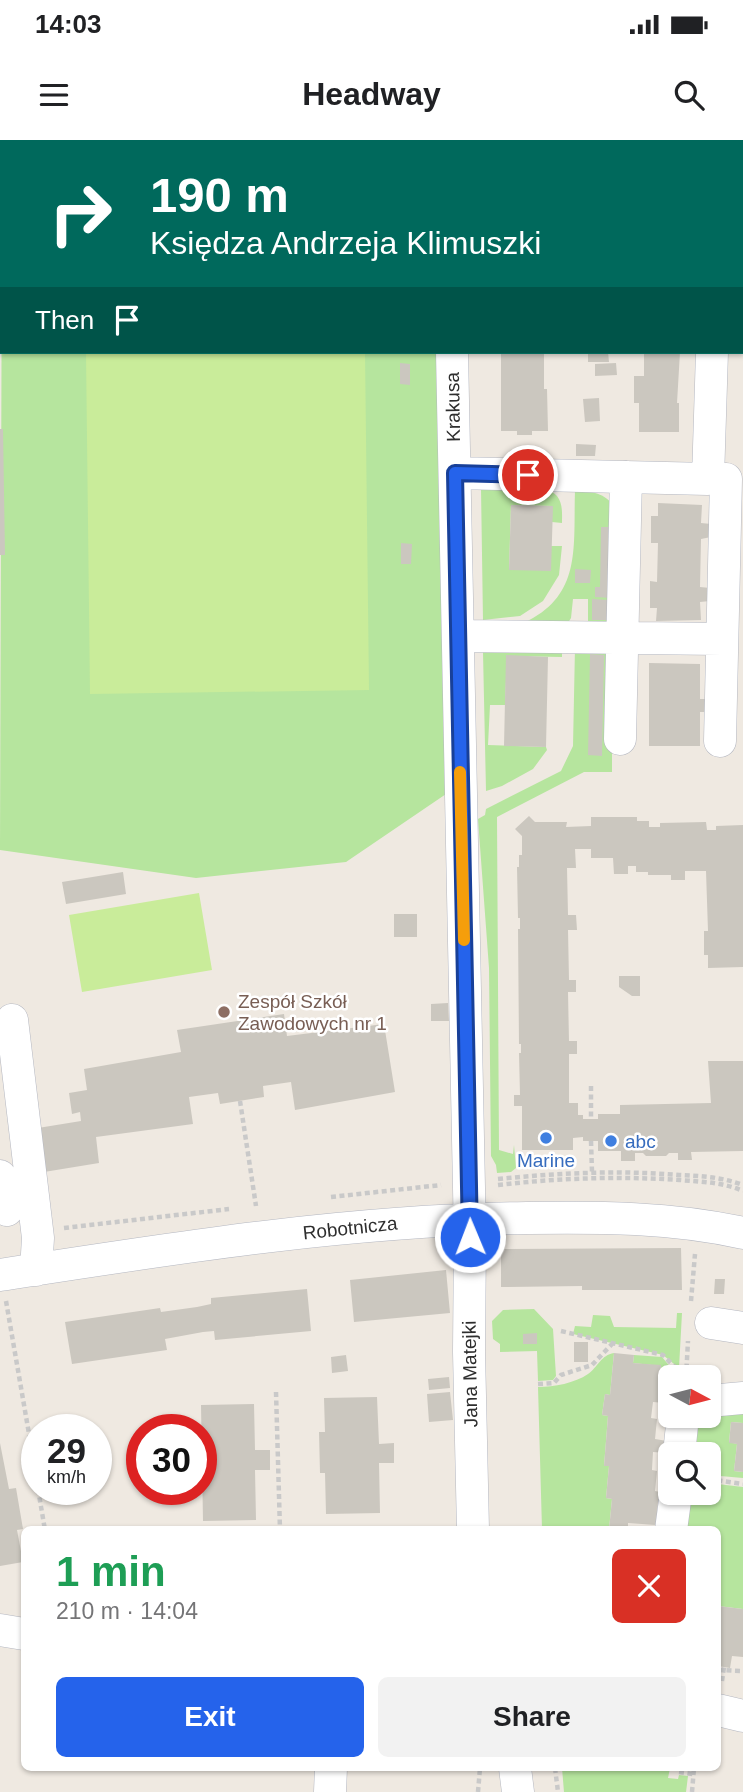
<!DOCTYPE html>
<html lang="en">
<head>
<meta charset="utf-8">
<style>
	:root { --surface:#fff; --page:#f2f2f2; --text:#202124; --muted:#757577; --accent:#2563eb }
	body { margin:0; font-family:Arial,sans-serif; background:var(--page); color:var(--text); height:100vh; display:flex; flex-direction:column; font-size:26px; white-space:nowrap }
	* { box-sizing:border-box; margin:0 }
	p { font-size:23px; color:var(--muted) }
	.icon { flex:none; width:38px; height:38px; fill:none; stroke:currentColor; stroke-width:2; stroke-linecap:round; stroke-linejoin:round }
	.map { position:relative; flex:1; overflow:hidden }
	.sheet { position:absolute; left:21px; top:1386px; width:700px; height:245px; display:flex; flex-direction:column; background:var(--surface); border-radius:10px; box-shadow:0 2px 5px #0004 }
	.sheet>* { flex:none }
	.top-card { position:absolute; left:0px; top:0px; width:744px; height:214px; box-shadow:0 2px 5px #0004; background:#00695c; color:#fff; overflow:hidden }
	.needle { width:46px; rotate:97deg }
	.buttons { position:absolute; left:658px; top:1225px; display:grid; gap:14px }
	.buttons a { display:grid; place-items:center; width:63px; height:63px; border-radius:10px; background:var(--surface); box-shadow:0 2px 5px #0004; font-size:35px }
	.speed { position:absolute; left:21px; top:1274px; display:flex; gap:14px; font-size:35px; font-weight:700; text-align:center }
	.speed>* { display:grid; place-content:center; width:91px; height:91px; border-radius:50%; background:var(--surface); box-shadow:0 2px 5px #0004; line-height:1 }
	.speed small { font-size:18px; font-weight:400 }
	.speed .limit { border:10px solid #d22; background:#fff; color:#111 }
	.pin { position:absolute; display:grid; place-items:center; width:60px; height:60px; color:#fff; margin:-30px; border:4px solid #fff; border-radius:50%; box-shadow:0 2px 7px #0007 }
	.me { position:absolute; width:77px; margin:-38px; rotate:359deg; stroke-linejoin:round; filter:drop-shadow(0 0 5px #0008) }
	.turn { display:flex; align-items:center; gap:24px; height:147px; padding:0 35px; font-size:32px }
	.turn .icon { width:91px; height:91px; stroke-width:2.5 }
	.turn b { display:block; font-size:49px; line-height:60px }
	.then { display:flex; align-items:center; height:66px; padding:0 35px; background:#0003; gap:14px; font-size:26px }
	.round { display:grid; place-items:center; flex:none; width:74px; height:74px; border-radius:10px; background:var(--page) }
	.overview { display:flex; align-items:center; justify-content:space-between; height:119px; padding:0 35px }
	h1 { font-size:42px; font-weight:800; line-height:52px; color:#1e9e55 }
	.cta { display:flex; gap:14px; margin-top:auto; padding:14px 35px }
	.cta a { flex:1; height:80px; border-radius:10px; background:var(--accent); color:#fff; font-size:28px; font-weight:800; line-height:80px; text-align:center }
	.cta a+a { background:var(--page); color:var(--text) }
	.status { display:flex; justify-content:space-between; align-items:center; height:49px; padding:0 35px; background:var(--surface); direction:ltr }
	.status svg { height:19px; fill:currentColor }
	header { display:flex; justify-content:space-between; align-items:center; height:91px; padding:0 35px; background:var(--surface); font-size:32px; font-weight:800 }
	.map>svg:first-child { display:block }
	.green { fill:#b6e59e }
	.pitch { fill:#c9ec9a }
	.building { fill:#cbc7bf }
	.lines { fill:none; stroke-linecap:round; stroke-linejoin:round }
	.minor-casing { stroke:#b4b7c1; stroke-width:33 }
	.path { stroke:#c9c9c9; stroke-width:4.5; stroke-dasharray:5 3.5; stroke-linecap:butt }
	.minor { stroke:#fff; stroke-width:32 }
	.route-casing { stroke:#184099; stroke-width:18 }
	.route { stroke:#2563eb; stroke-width:12 }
	.slow { stroke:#f59e0b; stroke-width:12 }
	.education-dot { fill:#8d6e63; stroke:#fff; stroke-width:2.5 }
	.shop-dot { fill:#3f7fe0; stroke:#fff; stroke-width:2.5 }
	.labels { text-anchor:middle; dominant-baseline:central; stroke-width:5; stroke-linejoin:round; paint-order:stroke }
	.street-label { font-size:19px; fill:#2e2e2e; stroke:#fff }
	.education-label { font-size:19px; fill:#785e54; stroke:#fff; text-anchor:start }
	.shop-label { font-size:19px; fill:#366cbe; stroke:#fff; text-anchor:start }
</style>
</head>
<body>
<div class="status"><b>14:03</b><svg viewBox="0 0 49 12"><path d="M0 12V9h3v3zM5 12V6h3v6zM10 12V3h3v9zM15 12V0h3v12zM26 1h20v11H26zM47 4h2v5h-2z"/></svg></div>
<header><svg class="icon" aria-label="menu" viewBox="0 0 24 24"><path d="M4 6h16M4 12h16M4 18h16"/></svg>Headway<svg class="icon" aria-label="search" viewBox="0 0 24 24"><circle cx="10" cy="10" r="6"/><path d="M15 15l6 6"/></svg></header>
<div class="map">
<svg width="743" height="1652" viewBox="0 0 743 1652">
	<rect width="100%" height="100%" fill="#efe9e1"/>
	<path class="green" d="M20,0H386L19,2Z
		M2,59V212H440L449,652L346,722L196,738L0,710Z
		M481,348C498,348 546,342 557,356C563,364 562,373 562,383L552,382V366L511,365L509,430L551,406H562L559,435L543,461L520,476L483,480Z
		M575,350C592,352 605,352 615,368L616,480L594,489L588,481V459H573L571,478L566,486L519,485C583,458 573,409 575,350Z
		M575,507L606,510L612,518V632H584L497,677L499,1010L513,1014L514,1005L516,1028L511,1032L497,1033L496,1025L491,1016L489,828L478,679L485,675L486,669L561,631L573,606Z
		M490,508H562V517L507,516L505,565H490L488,605L546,607L547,610L533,629L502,646L486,651L483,512Z
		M534,1169L553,1189L556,1236L553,1240L538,1241L537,1211L500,1212V1204L493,1199L492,1181L503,1170Z
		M677,1173H682L679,1228L663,1215L573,1194L575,1186L591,1187L593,1175L610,1176L614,1187L676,1188Z
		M614,1213L610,1255L605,1254L602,1275L608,1276L604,1326H609L606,1358L612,1359L609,1389H542L538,1247C554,1247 575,1243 588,1234C598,1227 601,1215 614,1213Z
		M634,1215L662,1217L678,1236L670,1237V1250L659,1249L661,1226L633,1223Z
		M743,1264V1283L731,1282L729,1302L737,1304L734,1331L743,1332V1338L709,1335V1314H688L690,1276H709Z
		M709,1343L743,1347V1469L718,1466V1390H681L687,1353H709Z
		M562,1628H670L668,1638L678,1639L679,1635L688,1636L686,1652H564Z"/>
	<path class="pitch" d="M86,212H365L369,550L90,554Z
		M199,753L212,830L82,852L69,775Z"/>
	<path class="building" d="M501,212H544V249H547L548,291H532V295H517V291H501Z
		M588,212H608L609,222H588Z
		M644,212H680L677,263H679V292H639V263H634V236H644Z
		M400,223L410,224V245L400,244Z
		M616,223L617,235L595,236V224Z
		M599,258L600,281L585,282L583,259Z
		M0,289H3L5,415H0Z
		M576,304L596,305L595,316H576Z
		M658,363L702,365L701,383L711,384V397L701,399L700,447L710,448V461L700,462L701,480L656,481L657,468H650V441L657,442L658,403H651V376H658Z
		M511,365L553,366L551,431L509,430Z
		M601,387H614L612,458L595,457V447H600Z
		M401,403L412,404L411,424H401Z
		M575,429L591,430L590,443H575Z
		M592,459L609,460L608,480H592Z
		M590,514L604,515L602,616L588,615Z
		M506,515L548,517L546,607L504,606Z
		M649,523L700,524V559H708L709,572H700V606H649Z
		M529,676L535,682H567L566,687L591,686V677H637V681H649V687H660V683L706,682L707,690H716V686L743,685V827L708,828V815H704V791H708L706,731H685V740H671V735H648V732H636V726H628V734H614L613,718H591V709H575L576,728H567L568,775H576L577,790H568L569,840H576V852H568L569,901H577V914H569V963H578V975H583V979H598V974H620V965L711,963L708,921H743V1011L691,1012L692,1020H678V1013H669L666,1016H646L643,1013H635V1021H621V1011H598V1001H583V997L573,998V1010H522V966H514V955H520L519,913H521V904H519L518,789H520V778H518L517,727H519V715H522V696L515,689Z
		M123,732L126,754L66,764L62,742Z
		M394,774H417V797H394Z
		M619,836H640V856H632L619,847Z
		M448,863L449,881H431V864Z
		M284,874L287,896L384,884L395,952L295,970L291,942L263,946L264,957L220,964L218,953L189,957L193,984L96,997L99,1023L44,1032L38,988L81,981L80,972L72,974L69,953L87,950L84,929L181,912L177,890Z
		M681,1108L682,1150H582V1146L501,1147V1109Z
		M446,1130L450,1173L354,1182L350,1140Z
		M715,1139H725L724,1154H714Z
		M307,1149L311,1191L215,1200L214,1191L203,1192L165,1199L167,1210L72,1224L65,1182L160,1168L161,1172L197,1167L211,1164V1158Z
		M537,1193V1204H523V1194Z
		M574,1202H588V1222H574Z
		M614,1213L634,1215L633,1223L661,1225L659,1249L666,1250L665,1263L653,1262L651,1278L657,1279L655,1299L667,1301L666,1313L653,1312L652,1330L657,1331L655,1351L666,1353L665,1362H658L656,1385L628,1383V1390H609L612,1359L606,1358L609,1326H604L608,1276L602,1275L605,1254L610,1255Z
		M346,1215L348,1231L332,1233L331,1217Z
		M449,1237L450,1248L429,1250L428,1239Z
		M450,1252L453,1280L429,1282L427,1254Z
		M377,1257L379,1304L394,1303V1323H379L380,1373L326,1374L325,1333H320L319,1292H325L324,1258Z
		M254,1264L255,1310H270V1330H255L256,1380L203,1381L201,1265Z
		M731,1282L743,1283V1332L734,1331L737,1304L729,1303Z
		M0,1303L9,1349L16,1348L23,1389L17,1390L23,1422L0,1426Z
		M718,1466L743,1469V1517L732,1516L730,1528L718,1526Z"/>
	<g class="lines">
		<g class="minor-casing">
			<path id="minor" d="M448,0V2
				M718,2V0
				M452,212L470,1097L469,1212L473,1390
				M455,333L708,339L712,212
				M458,496L722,499
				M620,599L626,337
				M720,601L726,339
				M12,880L38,1098L36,1130
				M0,1036L7,1070
				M0,1135C174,1108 350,1080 527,1078C599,1077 672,1077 743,1093
				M711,1183L743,1188
				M709,1261L743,1258
				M679,1314L683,1276
				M671,1390L676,1353
				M0,1490L24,1494
				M718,1570L743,1576
				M515,1628L518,1652
				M330,1652L331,1628"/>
		</g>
		<path class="path" d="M591,946V979
			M240,961L256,1066
			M591,1001L592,1032
			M498,1039C559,1033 618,1030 679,1035C701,1036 722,1037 743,1045
			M498,1045C559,1038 619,1036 680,1040C703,1042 722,1042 743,1051
			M331,1057L441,1045
			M64,1088L229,1069
			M6,1161L37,1340
			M691,1161L695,1114
			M561,1191L663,1215L685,1237
			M686,1237L688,1201
			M538,1244L554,1243L561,1235L592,1225L612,1204
			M276,1252L280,1390
			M709,1339L743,1344
			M38,1349L45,1390
			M718,1530L743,1531
			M722,1541L724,1527
			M555,1628L558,1652
			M679,1632L693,1634
			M478,1652L480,1628
			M692,1652L694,1628"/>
		<use href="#minor" class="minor"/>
	</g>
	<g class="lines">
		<g class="route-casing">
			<path id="route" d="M470,1097L455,333L528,335"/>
		</g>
		<use href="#route" class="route"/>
		<path class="slow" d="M460,632L464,800"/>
	</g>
	<circle class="education-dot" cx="224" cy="872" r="7"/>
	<g class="shop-dot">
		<circle cx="546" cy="998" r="7"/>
		<circle cx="611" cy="1001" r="7"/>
	</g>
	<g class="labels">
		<g class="street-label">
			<text transform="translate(453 267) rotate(-91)">Krakusa</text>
			<text transform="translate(350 1088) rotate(-6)">Robotnicza</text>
			<text transform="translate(470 1234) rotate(-91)">Jana Matejki</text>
		</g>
		<g class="education-label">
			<text x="238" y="861">Zespół Szkół<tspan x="238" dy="22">Zawodowych nr 1</tspan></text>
		</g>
		<g class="shop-label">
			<text x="625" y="1001">abc</text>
			<text x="546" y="1020" text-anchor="middle">Marine</text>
		</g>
	</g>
</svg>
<div class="buttons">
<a><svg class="needle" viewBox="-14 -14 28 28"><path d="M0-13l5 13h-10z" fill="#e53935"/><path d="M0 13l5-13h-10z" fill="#757577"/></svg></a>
<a><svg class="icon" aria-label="search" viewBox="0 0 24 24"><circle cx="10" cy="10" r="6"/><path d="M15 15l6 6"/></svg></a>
</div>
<div class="speed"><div>29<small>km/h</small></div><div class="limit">30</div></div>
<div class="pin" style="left:528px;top:335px;background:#d93025"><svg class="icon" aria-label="arrive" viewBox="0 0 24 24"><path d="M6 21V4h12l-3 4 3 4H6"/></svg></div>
<svg class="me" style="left:470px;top:1097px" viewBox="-20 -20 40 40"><circle r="17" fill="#2563eb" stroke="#fff" stroke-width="3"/><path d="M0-11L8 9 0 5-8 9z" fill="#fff"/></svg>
<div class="top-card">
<div class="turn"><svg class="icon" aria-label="right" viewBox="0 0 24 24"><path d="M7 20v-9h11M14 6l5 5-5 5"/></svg><div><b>190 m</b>Księdza Andrzeja Klimuszki</div></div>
<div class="then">Then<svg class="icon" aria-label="arrive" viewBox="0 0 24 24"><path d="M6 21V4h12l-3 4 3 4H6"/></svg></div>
</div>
<section class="sheet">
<div class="overview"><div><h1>1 min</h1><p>210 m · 14:04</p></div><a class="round" style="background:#d93025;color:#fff"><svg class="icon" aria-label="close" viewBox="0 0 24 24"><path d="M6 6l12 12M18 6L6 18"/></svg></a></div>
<div class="cta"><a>Exit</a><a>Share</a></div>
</section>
</div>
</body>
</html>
